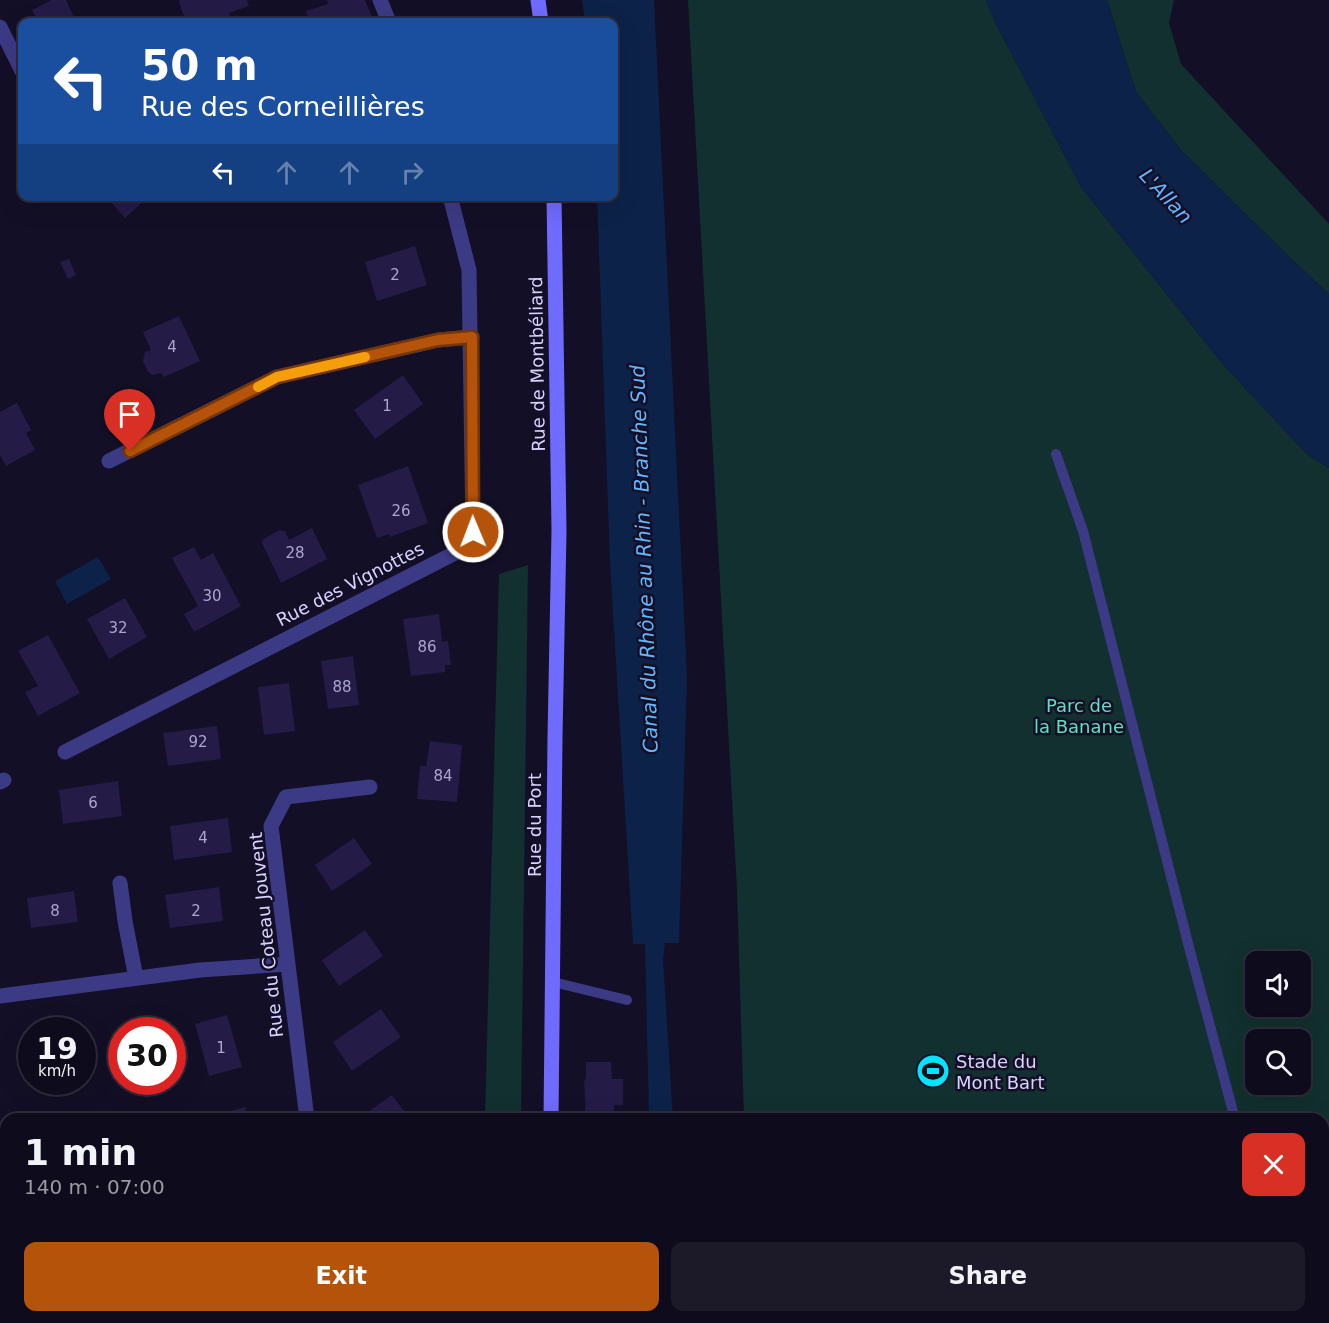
<!DOCTYPE html>
<html lang="en">
<head>
<meta charset="utf-8">
<style>
	:root { --surface:#0e0b1c; --page:#1c1929; --text:#f1f3f6; --muted:#9b9ba3; --line:#2e2b3b; --accent:#b45309 }
	body { margin:0; font-family:"DejaVu Sans",sans-serif; background:var(--page); color:var(--text); height:100vh; display:flex; flex-direction:column; font-size:22px; white-space:nowrap }
	* { box-sizing:border-box; margin:0 }
	p { font-size:20px; color:var(--muted) }
	.icon { flex:none; width:33px; height:33px; fill:none; stroke:currentColor; stroke-width:2; stroke-linecap:round; stroke-linejoin:round }
	.map { position:relative; flex:1; overflow:hidden }
	.drawer { position:absolute; left:0px; top:1113px; width:1329px; height:210px; display:flex; flex-direction:column; background:var(--surface); border-radius:18px 18px 0 0; box-shadow:0 6px 24px #0002,0 0 0 2px var(--line) }
	.drawer>* { flex:none }
	.guide { position:absolute; left:18px; top:18px; width:600px; height:183px; border-radius:12px; box-shadow:0 6px 24px #0002,0 0 0 2px var(--line); background:#1a4fa0; color:#fff; overflow:hidden }
	.buttons { position:absolute; left:1245px; top:951px; display:grid; gap:12px }
	.buttons a { display:grid; place-items:center; width:66px; height:66px; border-radius:12px; background:var(--surface); box-shadow:0 6px 24px #0002,0 0 0 2px var(--line); font-size:30px }
	.speed { position:absolute; left:18px; top:1017px; display:flex; gap:12px; font-size:30px; font-weight:700; text-align:center }
	.speed>* { display:grid; place-content:center; width:78px; height:78px; border-radius:50%; background:var(--surface); box-shadow:0 6px 24px #0002,0 0 0 2px var(--line); line-height:1 }
	.speed small { font-size:15px; font-weight:400 }
	.speed .limit { border:9px solid #d22; background:#fff; color:#111 }
	.pin { position:absolute; display:grid; place-items:center; width:51px; height:51px; color:#fff; margin:-62px -26px; border-radius:50% 50% 50% 0; rotate:-45deg; box-shadow:0 0 6px #0007 }
	.pin .icon { rotate:45deg }
	.me { position:absolute; width:66px; margin:-33px; rotate:359deg; stroke-linejoin:round; filter:drop-shadow(0 0 4px #0008) }
	.turn { display:flex; align-items:center; gap:21px; height:126px; padding:0 24px; font-size:27px }
	.turn .icon { width:78px; height:78px; stroke-width:2.5 }
	.turn b { display:block; font-size:42px; line-height:51px }
	.lanes { display:flex; align-items:center; height:57px; padding:0 24px; background:#0003; justify-content:center; gap:30px; direction:ltr }
	.lanes .off { opacity:.35 }
	.round { display:grid; place-items:center; flex:none; width:63px; height:63px; border-radius:12px; background:var(--page) }
	.head { display:flex; align-items:center; justify-content:space-between; height:102px; padding:0 24px }
	h1 { font-size:36px; font-weight:600; line-height:45px }
	.primary-button { display:flex; gap:12px; margin-top:auto; padding:12px 24px }
	.primary-button a { flex:1; height:69px; border-radius:12px; background:var(--accent); color:#fff; font-size:24px; font-weight:600; line-height:69px; text-align:center }
	.primary-button a+a { background:var(--page); color:var(--text) }
	.map>svg:first-child { display:block }
	.green { fill:#12302f; fill-rule:evenodd }
	.water { fill:#0c2248 }
	.building { fill:#241b47 }
	.lines { fill:none; stroke-linecap:round; stroke-linejoin:round }
	.lane { stroke:#3d3a85; stroke-width:10 }
	.street { stroke:#3d3a85; stroke-width:15 }
	.secondary { stroke:#6f6bff; stroke-width:15 }
	.route-casing { stroke:#753606; stroke-width:15 }
	.route { stroke:#b45309; stroke-width:10 }
	.slow { stroke:#f59e0b; stroke-width:10 }
	.labels { text-anchor:middle; dominant-baseline:central; stroke-width:5; stroke-linejoin:round; paint-order:stroke }
	.number-label { font-size:15px; fill:#aca6d1 }
	.street-label { font-size:18px; fill:#d9d4ff; stroke:#130f26 }
	.park-label { font-size:18px; fill:#5fe0c0; stroke:#130f26 }
	.poi-label { font-size:18px; fill:#d9d4ff; stroke:#130f26; text-anchor:start }
	.water-label { font-size:20px; font-style:italic; fill:#62b6ff; stroke:#130f26 }
</style>
</head>
<body>
<div class="map">
<svg width="1329" height="1323" viewBox="0 0 1329 1323">
	<rect width="100%" height="100%" fill="#130f26"/>
	<path class="green" d="M688,0H986L996,24L1081,187L1226,368L1308,455L1329,468V1245L1323,1251V1119H744L737,890ZM1256,962H1300V1006H1256ZM1256,1040H1300V1084H1256Z
		M1107,0H1174L1169,23L1181,64L1329,224V294L1287,255L1181,150L1136,92Z
		M528,565L521,1119H485L499,574Z
		M447,1317H520V1323H445Z
		M750,1317H1305L1307,1323H750Z"/>
	<path class="water" d="M582,0H654L687,678L679,943H665L663,959L673,1119H649L645,944H633L610,563L597,197L614,196V22H585Z
		M986,0H1107L1136,92L1181,150L1287,255L1329,294V468L1308,455L1226,368L1081,187L996,24Z
		M98,557L111,579L67,604L55,581Z
		M632,1317H709L710,1323H632Z"/>
	<path class="building" d="M52,0H66L76,22H38L32,10Z
		M180,0H247L249,6L229,13L230,16L211,22H186L179,2Z
		M327,0H365L374,22H310L306,11L328,4Z
		M101,196H149L125,218L108,199L105,201Z
		M415,246L427,285L377,301L365,262Z
		M69,259L76,275L68,279L60,262Z
		M179,316L200,361L164,377L161,373L152,375L148,372L143,361L145,352L151,350L143,332Z
		M403,375L423,404L375,439L354,410Z
		M17,403L31,430L26,433L35,450L6,466L0,455V412Z
		M408,466L428,523L390,537L389,534L377,538L358,485Z
		M312,528L327,559L281,583L262,543L263,539L280,530L285,531L289,540Z
		M194,547L201,560L213,553L241,606L194,632L184,614L198,606L172,558Z
		M125,598L147,637L109,659L87,619Z
		M439,614L442,642L448,641L451,665H445V672L411,676L403,619Z
		M48,635L80,693L38,716L25,692L38,686L18,651Z
		M353,656L359,705L328,709L321,661Z
		M289,683L295,731L264,735L258,687Z
		M217,726L221,759L168,766L163,733Z
		M430,741L462,745L457,802L417,799L420,766H426Z
		M118,781L122,816L63,824L59,790Z
		M228,818L232,852L174,860L170,826Z
		M354,838L372,864L332,891L315,865Z
		M219,887L223,921L170,928L165,895Z
		M74,891L78,922L31,928L27,898Z
		M365,930L383,956L339,986L322,960Z
		M381,1009L401,1037L352,1071L333,1042Z
		M227,1015L242,1067L209,1076L195,1024Z
		M151,1021L154,1030H123Z
		M586,1062H611L612,1079H623V1105H614L615,1118L586,1119L584,1080L586,1079Z
		M392,1095L410,1119H358Z
		M245,1107L248,1119H205L204,1118Z
		M6,1244V1316L0,1323V1251Z
		M169,1317H193L195,1323H171Z"/>
	<g class="lines">
		<path class="lane" d="M1056,454L1083,531L1190,951L1235,1119
			M553,982L627,1000
			M1287,1317L1289,1323"/>
		<path class="street" d="M380,0L389,22
			M0,27L22,71
			M109,461L277,377L438,340L472,337
			M65,752L457,552L467,544L473,532L469,270L450,196
			M0,782L4,780
			M120,883L125,921L136,978
			M0,996L200,970L288,964
			M307,1119L271,826L286,797L370,787
			M309,1323L311,1317"/>
		<path class="secondary" d="M538,0L541,22
			M551,1119L555,737L559,531L554,196
			M549,1323V1317"/>
	</g>
	<g class="lines">
		<g class="route-casing">
			<path id="route" d="M130,451L277,377L438,340L472,337L473,532"/>
		</g>
		<use href="#route" class="route"/>
		<path class="slow" d="M258,387L277,377L365,357"/>
	</g>
	<defs>
		<g id="stadium-disc" transform="scale(1.725)"><circle r="9.5" fill="#00e5ff" stroke="#130f26"/><path d="M0-5a6.5 5 0 1 0 0 10a6.5 5 0 1 0 0-10ZM-3.5-1.8h7v3.6h-7Z" fill="#111"/></g>
	</defs>
	<g fill-rule="evenodd">
		<use href="#stadium-disc" x="933" y="1071"/>
	</g>
	<g class="labels">
		<g class="number-label">
			<text x="395" y="275">2</text>
			<text x="172" y="347">4</text>
			<text x="387" y="406">1</text>
			<text x="401" y="511">26</text>
			<text x="295" y="553">28</text>
			<text x="212" y="596">30</text>
			<text x="118" y="628">32</text>
			<text x="427" y="647">86</text>
			<text x="342" y="687">88</text>
			<text x="198" y="742">92</text>
			<text x="443" y="776">84</text>
			<text x="93" y="803">6</text>
			<text x="203" y="838">4</text>
			<text x="55" y="911">8</text>
			<text x="196" y="911">2</text>
			<text x="221" y="1048">1</text>
		</g>
		<g class="street-label">
			<text transform="translate(537 364) rotate(-91)">Rue de Montbéliard</text>
			<text transform="translate(350 584) rotate(-27)">Rue des Vignottes</text>
			<text transform="translate(534 825) rotate(-90)">Rue du Port</text>
			<text transform="translate(266 935) rotate(-96)">Rue du Coteau Jouvent</text>
		</g>
		<g class="park-label">
			<text x="1079" y="705">Parc de<tspan x="1079" dy="21">la Banane</tspan></text>
		</g>
		<g class="poi-label">
			<text x="956" y="1061">Stade du<tspan x="956" dy="21">Mont Bart</tspan></text>
		</g>
		<g class="water-label">
			<text transform="translate(1166 196) rotate(47)">L'Allan</text>
			<text transform="translate(644 559) rotate(-92)">Canal du Rhône au Rhin - Branche Sud</text>
		</g>
	</g>
</svg>
<div class="buttons">
<a><svg class="icon" aria-label="sound" viewBox="0 0 24 24"><path d="M4 9h4l5-4v14l-5-4H4zM17 9q2 3 0 6"/></svg></a>
<a><svg class="icon" aria-label="search" viewBox="0 0 24 24"><circle cx="10" cy="10" r="6"/><path d="M15 15l6 6"/></svg></a>
</div>
<div class="speed"><div>19<small>km/h</small></div><div class="limit">30</div></div>
<div class="pin" style="left:130px;top:451px;background:#d93025"><svg class="icon" aria-label="arrive" viewBox="0 0 24 24"><path d="M6 21V4h12l-3 4 3 4H6"/></svg></div>
<svg class="me" style="left:473px;top:532px" viewBox="-20 -20 40 40"><circle r="17" fill="#b45309" stroke="#fff" stroke-width="3"/><path d="M0-11L8 9 0 5-8 9z" fill="#fff"/></svg>
<div class="guide">
<div class="turn"><svg class="icon" aria-label="left" viewBox="0 0 24 24"><path d="M17 20v-9H6M10 6l-5 5 5 5"/></svg><div><b>50 m</b>Rue des Corneillières</div></div>
<div class="lanes"><svg class="icon" aria-label="left" viewBox="0 0 24 24"><path d="M17 20v-9H6M10 6l-5 5 5 5"/></svg><svg class="icon off" aria-label="ahead" viewBox="0 0 24 24"><path d="M12 20V5M6 11l6-6 6 6"/></svg><svg class="icon off" aria-label="ahead" viewBox="0 0 24 24"><path d="M12 20V5M6 11l6-6 6 6"/></svg><svg class="icon off" aria-label="right" viewBox="0 0 24 24"><path d="M7 20v-9h11M14 6l5 5-5 5"/></svg></div>
</div>
<section class="drawer">
<div class="head"><div><h1>1 min</h1><p>140 m · 07:00</p></div><a class="round" style="background:#d93025;color:#fff"><svg class="icon" aria-label="close" viewBox="0 0 24 24"><path d="M6 6l12 12M18 6L6 18"/></svg></a></div>
<div class="primary-button"><a>Exit</a><a>Share</a></div>
</section>
</div>
</body>
</html>
